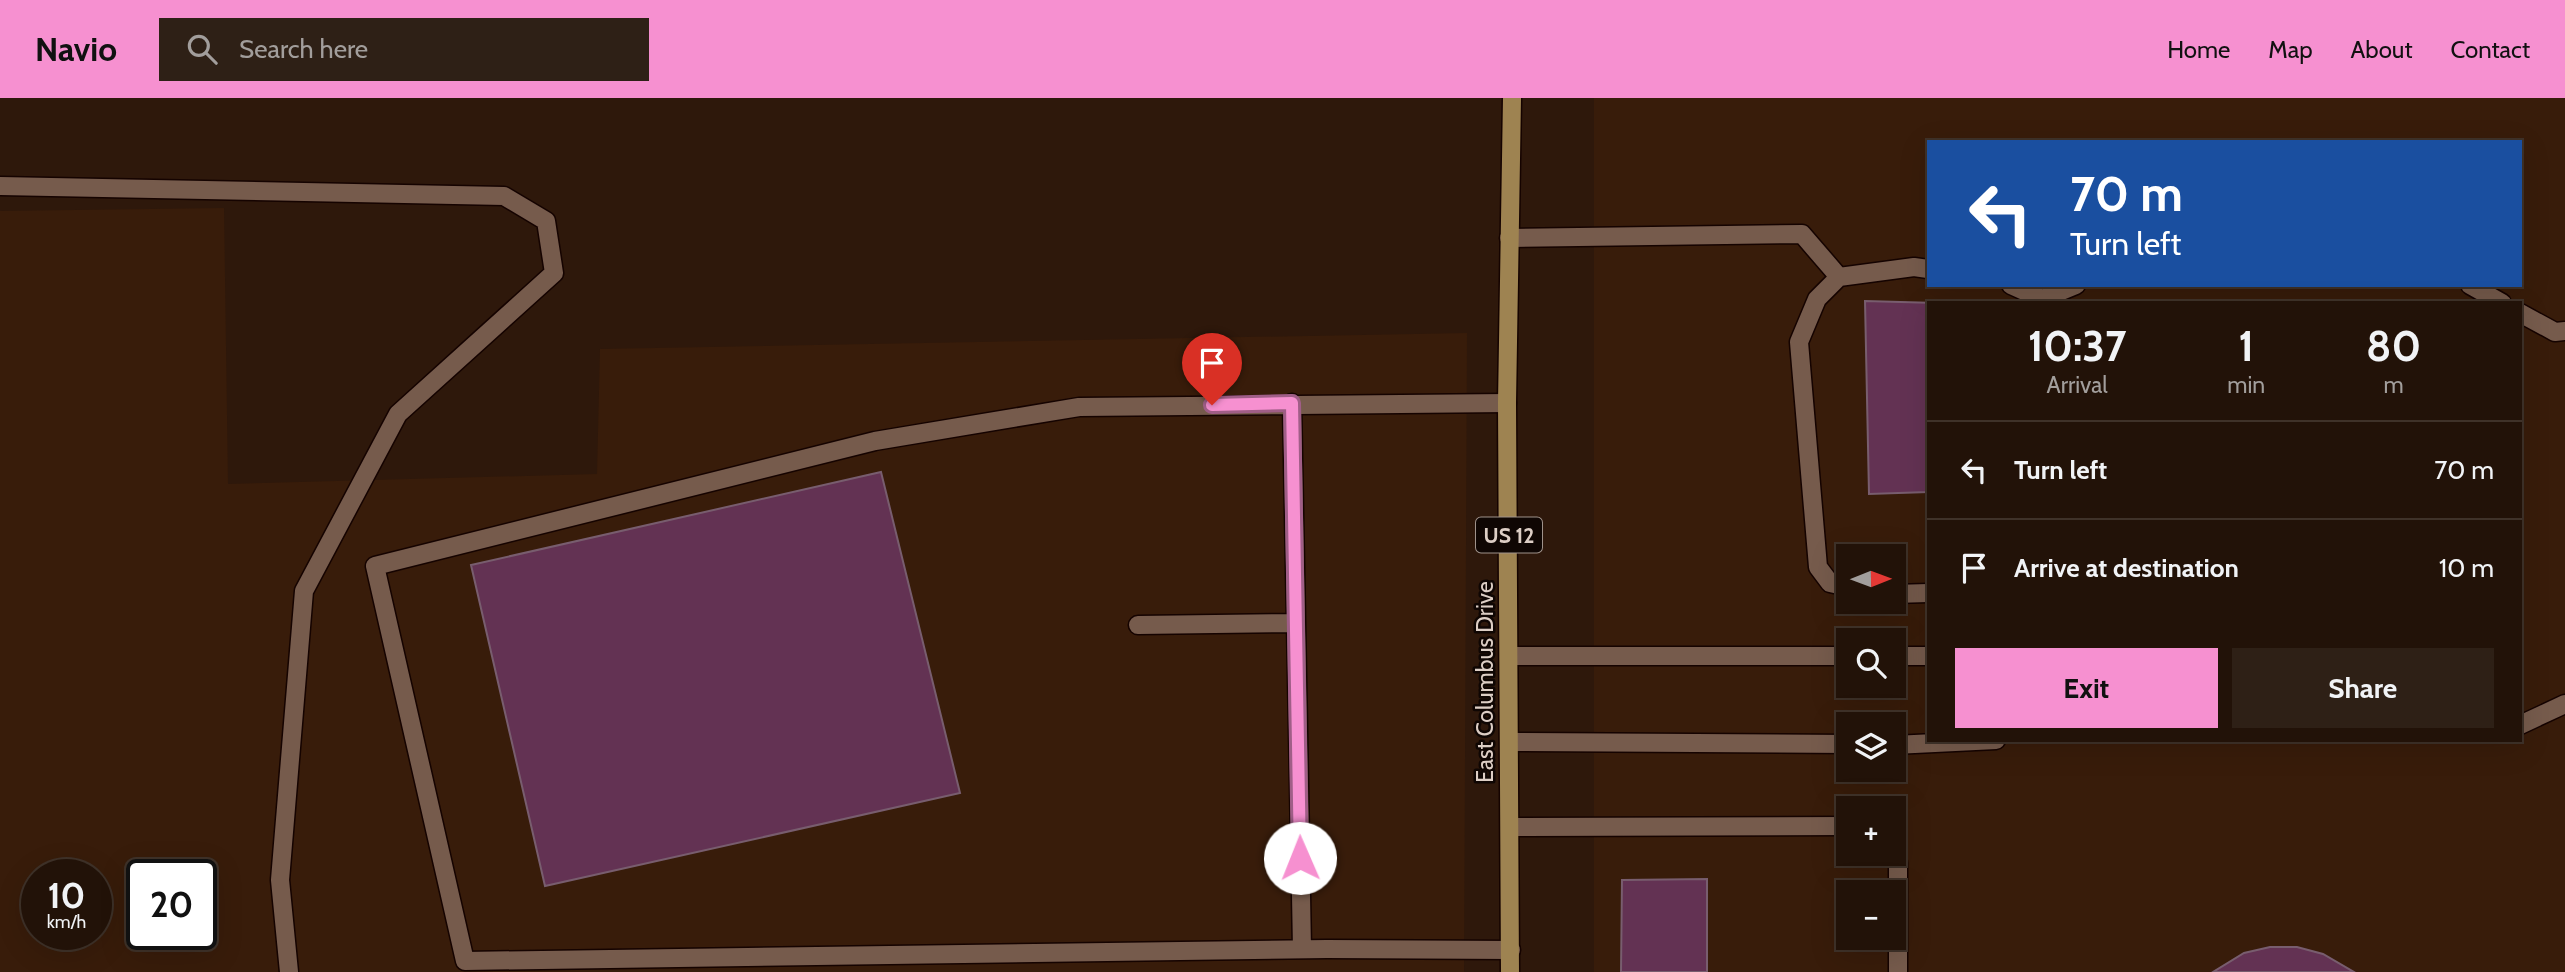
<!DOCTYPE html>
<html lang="en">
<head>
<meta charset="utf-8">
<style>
	:root { --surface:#221208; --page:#2e2016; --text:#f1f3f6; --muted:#a29e9c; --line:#3f3229; --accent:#f690d0 }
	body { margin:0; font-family:Cabin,sans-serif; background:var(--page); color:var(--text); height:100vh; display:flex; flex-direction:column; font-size:26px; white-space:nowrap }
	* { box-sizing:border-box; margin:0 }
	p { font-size:23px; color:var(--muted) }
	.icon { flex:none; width:38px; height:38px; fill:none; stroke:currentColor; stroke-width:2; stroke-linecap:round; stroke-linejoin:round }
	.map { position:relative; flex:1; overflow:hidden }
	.sheet { position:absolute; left:1927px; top:203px; width:595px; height:441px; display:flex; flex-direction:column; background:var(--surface); border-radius:0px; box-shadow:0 7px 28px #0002,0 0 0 2px var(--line) }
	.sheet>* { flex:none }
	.top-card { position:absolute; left:1927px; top:42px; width:595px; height:147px; border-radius:0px; box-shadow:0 7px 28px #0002,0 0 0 2px var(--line); background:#1a4fa0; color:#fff; overflow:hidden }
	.needle { width:46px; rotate:89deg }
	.tools { position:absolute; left:1836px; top:446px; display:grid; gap:14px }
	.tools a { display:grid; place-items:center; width:70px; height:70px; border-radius:0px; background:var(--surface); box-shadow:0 7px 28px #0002,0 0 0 2px var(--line); font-size:35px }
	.speed { position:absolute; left:21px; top:761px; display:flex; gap:14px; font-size:35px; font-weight:700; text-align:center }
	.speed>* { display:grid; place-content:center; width:91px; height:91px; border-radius:50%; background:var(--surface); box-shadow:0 7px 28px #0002,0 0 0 2px var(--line); line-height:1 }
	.speed small { font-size:18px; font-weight:400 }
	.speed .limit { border:4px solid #111; border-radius:10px; background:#fff; color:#111 }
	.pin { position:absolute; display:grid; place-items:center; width:60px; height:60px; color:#fff; margin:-72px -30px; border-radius:50% 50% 50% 0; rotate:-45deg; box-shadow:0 0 7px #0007 }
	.pin .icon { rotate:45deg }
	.me { position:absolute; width:77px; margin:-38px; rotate:359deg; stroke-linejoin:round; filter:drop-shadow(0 0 5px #0008) }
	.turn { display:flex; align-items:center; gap:24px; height:147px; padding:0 28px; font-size:32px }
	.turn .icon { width:91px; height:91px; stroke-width:2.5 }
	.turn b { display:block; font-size:49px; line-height:60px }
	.eta { display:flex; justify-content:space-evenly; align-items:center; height:119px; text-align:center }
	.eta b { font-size:42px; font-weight:700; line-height:49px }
	.button { display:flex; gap:14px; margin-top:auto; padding:14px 28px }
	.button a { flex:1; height:80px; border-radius:0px; background:var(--accent); color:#111; font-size:28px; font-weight:700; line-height:80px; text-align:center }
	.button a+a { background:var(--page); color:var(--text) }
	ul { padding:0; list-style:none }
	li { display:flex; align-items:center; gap:21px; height:98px; padding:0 28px; border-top:2px solid var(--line) }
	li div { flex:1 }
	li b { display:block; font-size:26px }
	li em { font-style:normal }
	header { display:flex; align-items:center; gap:42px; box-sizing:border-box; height:98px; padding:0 35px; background:var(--accent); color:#111 }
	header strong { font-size:33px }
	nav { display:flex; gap:38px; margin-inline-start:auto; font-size:24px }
	.search { width:490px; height:63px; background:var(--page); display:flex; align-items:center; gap:18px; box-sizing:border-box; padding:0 24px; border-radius:0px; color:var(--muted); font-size:26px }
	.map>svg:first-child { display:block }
	.built { fill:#381c0a; fill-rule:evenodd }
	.building { fill:#633253; stroke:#785d6e; stroke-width:2 }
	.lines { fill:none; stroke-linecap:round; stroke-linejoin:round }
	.lane-casing { stroke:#150300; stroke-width:21 }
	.primary-casing { stroke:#150300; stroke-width:21 }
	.lane { stroke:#765b4c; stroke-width:18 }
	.primary { stroke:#9e8351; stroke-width:18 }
	.route-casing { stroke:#a05e87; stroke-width:18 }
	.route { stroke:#f690d0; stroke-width:12 }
	.labels { text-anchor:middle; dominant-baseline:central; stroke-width:5; stroke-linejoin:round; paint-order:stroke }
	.shield { fill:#0f0603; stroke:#9f928b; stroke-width:2 }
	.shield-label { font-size:21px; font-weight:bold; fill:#ddcec5 }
	.street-label { font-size:23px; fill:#ddcec5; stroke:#0f0603 }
</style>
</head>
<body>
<header>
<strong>Navio</strong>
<div class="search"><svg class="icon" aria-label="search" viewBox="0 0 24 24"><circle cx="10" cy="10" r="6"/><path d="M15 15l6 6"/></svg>Search here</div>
<nav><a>Home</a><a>Map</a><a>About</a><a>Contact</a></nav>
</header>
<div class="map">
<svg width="2565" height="874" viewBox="0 0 2565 874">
	<rect width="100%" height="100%" fill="#2e180b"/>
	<path class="built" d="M1594,0H2565V874H1594ZM1928,44H2520V187H1928ZM1928,205H2520V642H1928ZM1848,458H1894V504H1848ZM1848,542H1894V588H1848ZM1848,626H1894V672H1848ZM1848,710H1894V756H1848ZM1848,794H1894V840H1848Z
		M224,110L228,386L597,376L600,251L1467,235L1464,874H0V113ZM37,777H96V836H37ZM142,777H201V836H142Z"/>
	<path class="building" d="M1865,203L1937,205H1928V394L1869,396Z
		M881,374L960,695L545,788L471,467Z
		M1707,781V874H1621L1622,782Z
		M2270,849H2297L2323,856L2354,874H2213L2244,855Z"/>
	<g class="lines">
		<g class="lane-casing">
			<path id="lane" d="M0,88L504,98L546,123L554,175L398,316L304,493L280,782L289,874
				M1509,140L1802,136L1839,179
				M2011,187L2042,201
				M2470,187L2502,205
				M2040,205L2042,201L2076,187
				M2520,215L2555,234L2565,233
				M1292,305L1302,851
				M1507,305L1079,309L875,343L375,468L465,863L1327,851L1511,852
				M1848,489L1830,485L1818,469L1799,244L1817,201L1839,179L1914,169L1928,171
				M1894,496L1928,495
				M1138,527L1296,525
				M1511,558H1848
				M1894,558H1928
				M2520,627L2565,606
				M1510,644L1848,646
				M1894,647L1996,642
				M1510,729L1848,728
				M1891,756L1898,765V874"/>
		</g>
		<g class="primary-casing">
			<path id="primary" d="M1510,874L1507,305L1512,0"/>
		</g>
		<use href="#lane" class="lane"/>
		<use href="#primary" class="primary"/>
	</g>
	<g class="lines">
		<g class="route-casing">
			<path id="route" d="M1212,307L1292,305L1300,760"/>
		</g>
		<use href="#route" class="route"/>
	</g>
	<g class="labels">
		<rect class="shield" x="1476" y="419.5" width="66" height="35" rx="5"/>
		<g class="shield-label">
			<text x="1509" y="437">US 12</text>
		</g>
		<g class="street-label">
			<text transform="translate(1485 584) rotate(-90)">East Columbus Drive</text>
		</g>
	</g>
</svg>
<div class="tools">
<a><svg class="needle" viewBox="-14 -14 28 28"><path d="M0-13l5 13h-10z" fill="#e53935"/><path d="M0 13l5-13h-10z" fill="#a29e9c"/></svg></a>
<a><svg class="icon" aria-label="search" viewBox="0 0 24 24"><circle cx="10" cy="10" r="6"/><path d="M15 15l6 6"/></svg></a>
<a><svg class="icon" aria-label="layers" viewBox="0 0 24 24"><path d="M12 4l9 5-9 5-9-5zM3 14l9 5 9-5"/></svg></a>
<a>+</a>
<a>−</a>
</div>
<div class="speed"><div>10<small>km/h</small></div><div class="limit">20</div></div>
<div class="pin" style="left:1212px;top:307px;background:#d93025"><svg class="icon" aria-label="arrive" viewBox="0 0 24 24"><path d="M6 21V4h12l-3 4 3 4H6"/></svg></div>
<svg class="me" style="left:1300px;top:760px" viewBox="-20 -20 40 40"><circle r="19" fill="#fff"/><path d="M0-13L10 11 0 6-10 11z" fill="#f690d0"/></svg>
<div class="top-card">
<div class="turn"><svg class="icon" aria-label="left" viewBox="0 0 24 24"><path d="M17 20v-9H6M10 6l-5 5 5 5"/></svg><div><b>70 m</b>Turn left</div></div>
</div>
<section class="sheet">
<div class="eta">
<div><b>10:37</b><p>Arrival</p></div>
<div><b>1</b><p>min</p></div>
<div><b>80</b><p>m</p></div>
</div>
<ul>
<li><svg class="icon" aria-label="left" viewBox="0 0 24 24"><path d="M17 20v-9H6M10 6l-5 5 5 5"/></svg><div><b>Turn left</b></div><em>70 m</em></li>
<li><svg class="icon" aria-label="arrive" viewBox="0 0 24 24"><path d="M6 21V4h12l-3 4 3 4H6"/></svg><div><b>Arrive at destination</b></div><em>10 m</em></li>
</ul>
<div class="button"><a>Exit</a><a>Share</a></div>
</section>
</div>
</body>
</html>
